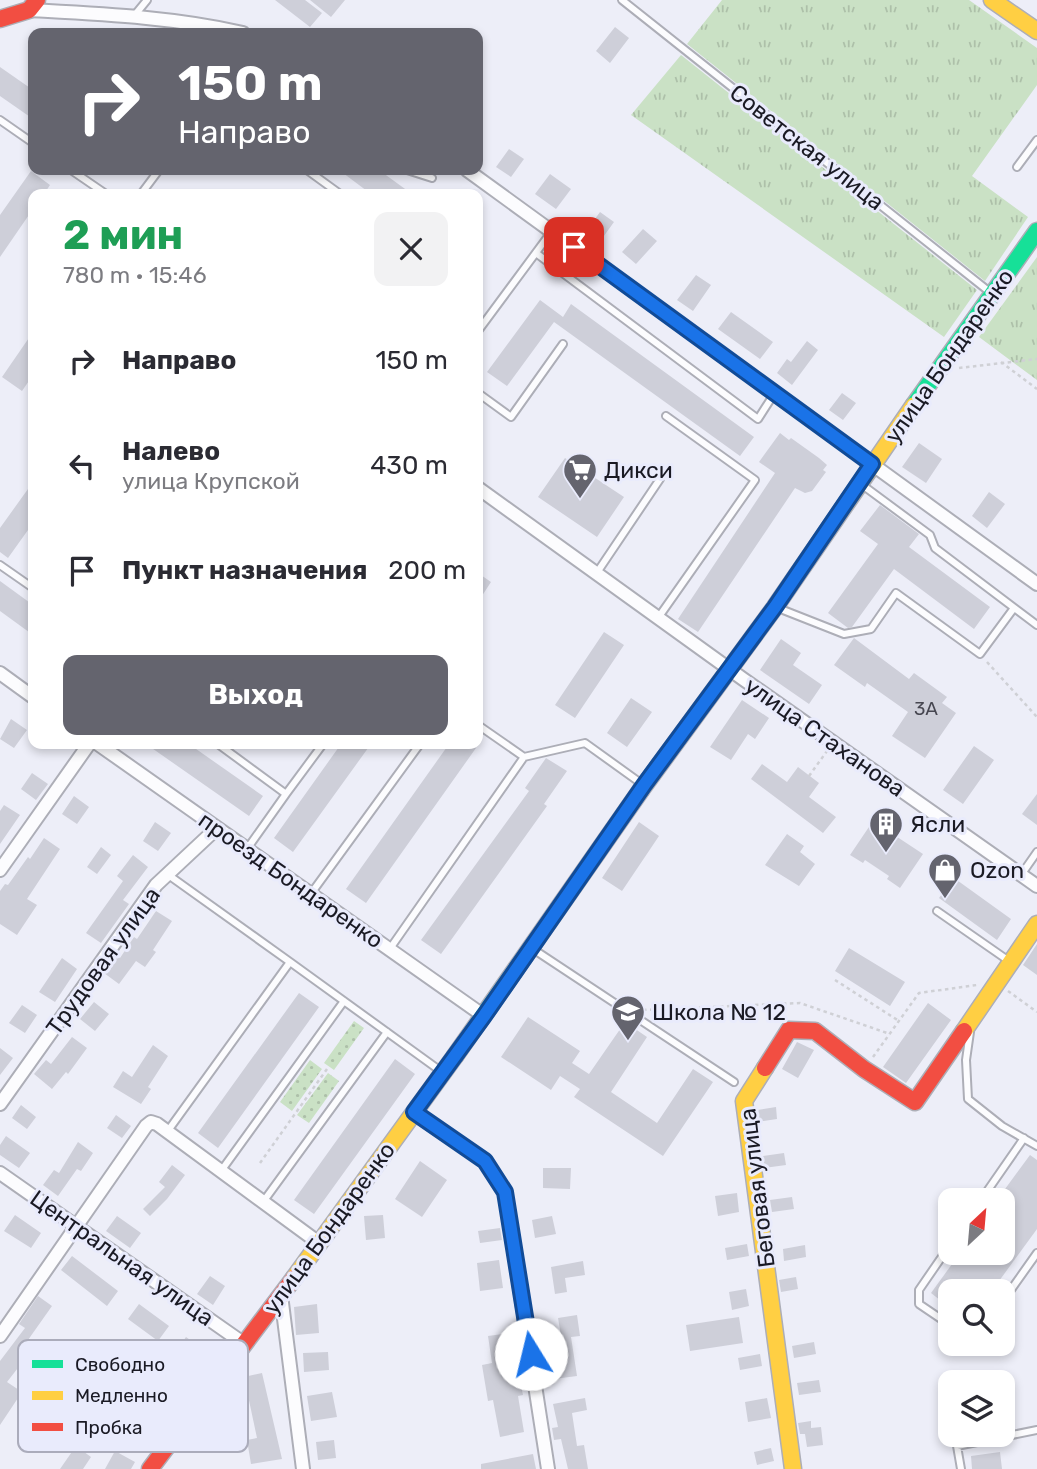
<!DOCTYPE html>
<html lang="ru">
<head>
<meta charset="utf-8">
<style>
	:root { --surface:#fff; --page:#f2f2f3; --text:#2b2b33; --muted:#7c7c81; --accent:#64646e }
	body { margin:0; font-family:Rubik,sans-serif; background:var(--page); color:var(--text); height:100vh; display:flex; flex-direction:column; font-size:26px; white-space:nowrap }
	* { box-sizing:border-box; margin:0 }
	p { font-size:23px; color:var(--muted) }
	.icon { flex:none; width:38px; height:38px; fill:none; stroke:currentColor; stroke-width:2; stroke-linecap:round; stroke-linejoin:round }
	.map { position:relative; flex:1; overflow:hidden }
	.panel { position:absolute; left:28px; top:189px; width:455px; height:560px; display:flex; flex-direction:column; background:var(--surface); border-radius:14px; box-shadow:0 4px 10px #0003 }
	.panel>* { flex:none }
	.banner { position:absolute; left:28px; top:28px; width:455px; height:147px; border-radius:14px; box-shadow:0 4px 10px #0003; background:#64646e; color:#fff; overflow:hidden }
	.needle { width:46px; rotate:26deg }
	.fabs { position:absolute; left:938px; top:1188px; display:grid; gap:14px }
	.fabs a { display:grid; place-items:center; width:77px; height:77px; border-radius:14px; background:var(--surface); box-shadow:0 4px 10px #0003; font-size:35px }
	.pin { position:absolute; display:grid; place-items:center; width:60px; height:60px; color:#fff; margin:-30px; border-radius:14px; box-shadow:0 4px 10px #0006 }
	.me { position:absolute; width:77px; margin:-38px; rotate:351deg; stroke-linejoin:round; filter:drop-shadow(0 0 5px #0008) }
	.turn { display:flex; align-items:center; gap:24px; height:147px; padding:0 35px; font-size:32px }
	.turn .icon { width:91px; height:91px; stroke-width:2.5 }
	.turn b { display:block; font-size:49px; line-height:60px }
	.round { display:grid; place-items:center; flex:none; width:74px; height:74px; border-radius:14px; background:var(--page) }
	.head { display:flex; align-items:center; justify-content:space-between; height:119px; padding:0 35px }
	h1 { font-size:42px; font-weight:700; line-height:52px; color:#1e9e55 }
	.button { display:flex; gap:14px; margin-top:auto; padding:14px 35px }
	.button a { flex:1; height:80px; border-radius:14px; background:var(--accent); color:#fff; font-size:28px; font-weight:700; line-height:80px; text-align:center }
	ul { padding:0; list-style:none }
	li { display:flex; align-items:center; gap:21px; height:105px; padding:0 35px }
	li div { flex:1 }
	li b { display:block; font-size:26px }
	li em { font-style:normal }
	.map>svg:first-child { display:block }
	.grass { fill:url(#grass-tufts) }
	.park { fill:url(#park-dots) }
	.building { fill:#cecfd9 }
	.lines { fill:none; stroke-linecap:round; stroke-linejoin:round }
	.lane-casing { stroke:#adaeb7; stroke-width:10 }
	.street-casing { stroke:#adaeb7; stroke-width:16 }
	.fast-casing { stroke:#adaeb7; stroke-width:19 }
	.slow-casing { stroke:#adaeb7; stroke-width:19 }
	.jam-casing { stroke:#adaeb7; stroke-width:19 }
	.path { stroke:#cfd0d5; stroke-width:2.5; stroke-dasharray:3.5 3.5; stroke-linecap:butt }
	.lane { stroke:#fcfcfe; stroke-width:6 }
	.street { stroke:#fcfcfe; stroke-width:12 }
	.fast { stroke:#16e098; stroke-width:16 }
	.slow { stroke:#ffcf43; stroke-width:16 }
	.jam { stroke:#f24e42; stroke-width:16 }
	.route-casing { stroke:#114b97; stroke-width:18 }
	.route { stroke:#1a73e8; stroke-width:12 }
	.labels { text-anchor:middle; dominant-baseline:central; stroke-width:6; stroke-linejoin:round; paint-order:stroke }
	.number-label { font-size:19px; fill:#474751 }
	.street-label { font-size:23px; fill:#1a1a24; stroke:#e9ebfc }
	.poi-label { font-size:23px; fill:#1a1a24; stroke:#e9ebfc; text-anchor:start }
	.key { fill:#e9ebfc; stroke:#abacbb; stroke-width:2 }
	.key-label { font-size:19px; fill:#1a1a24 }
</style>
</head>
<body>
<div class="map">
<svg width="1037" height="1469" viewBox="0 0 1037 1469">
	<defs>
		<pattern id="grass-tufts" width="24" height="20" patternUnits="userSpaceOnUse" patternTransform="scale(1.75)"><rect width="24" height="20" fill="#cae1c5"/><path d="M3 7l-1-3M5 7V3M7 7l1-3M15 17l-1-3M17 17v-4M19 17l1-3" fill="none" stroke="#adc0a9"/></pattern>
		<pattern id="park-dots" width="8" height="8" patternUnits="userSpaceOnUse" patternTransform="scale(1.75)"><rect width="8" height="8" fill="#cae1c5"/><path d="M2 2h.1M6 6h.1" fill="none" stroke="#adc0a9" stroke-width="1.8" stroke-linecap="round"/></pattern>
	</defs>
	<rect width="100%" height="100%" fill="#edeef8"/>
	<path class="grass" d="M722,0H969L1037,48V85L972,176L1028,217L985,281L687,44Z
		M681,55L977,290L944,337L631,115Z
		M1037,257V380L979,337Z"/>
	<path class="park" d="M354,1021L364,1028L334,1070L324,1063Z
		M310,1060L322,1069L292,1111L280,1102Z
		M328,1073L339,1081L309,1123L297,1115Z"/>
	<path class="building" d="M275,0H305L322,13L310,27Z
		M310,0H345L331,17Z
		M615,27L629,38L610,63L596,51Z
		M0,67L33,90V119L0,96Z
		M509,149L524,159L511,177L496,167Z
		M339,170H379L412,194H371Z
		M31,171L50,185L44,194H33V209L0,257V215Z
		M550,174L571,189L556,209L535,194Z
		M600,212L614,222L601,240L587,230Z
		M643,229L657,241L636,264L622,252Z
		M696,275L711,285L693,311L677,300Z
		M540,300L563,317L571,304L754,437L740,456L554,322L507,386L487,372Z
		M731,312L773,342L760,359L718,329Z
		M33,332V375L22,391L2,377Z
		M807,341L818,350L792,385L777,373L787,359L791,362Z
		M842,393L856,403L843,420L829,410Z
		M780,433L789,440L791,438L819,458L827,465L823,470L826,472L812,491L805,493L795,488L698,632L678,619L775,473L759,462Z
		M919,443L942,459L926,483L902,467Z
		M565,458L624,497L597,537L538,497Z
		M33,482V523L8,558L0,552V528Z
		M989,492L1005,504L987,528L972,516Z
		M880,505L919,534L909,547L990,607L974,629L894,569L852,627L848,628L828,613L878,544L860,531Z
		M478,573L491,582L478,602Z
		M0,581L33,605V635L0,611Z
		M604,632L624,645L575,718L555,705Z
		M854,638L909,679L914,673L947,697L942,703L956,713L925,758L892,736L908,712L867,683L865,687L834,665Z
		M781,639L801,653L793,665L822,685L809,704L760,670Z
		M631,698L652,712L627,747L607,733Z
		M742,700L769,718L755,739L748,734L731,760L710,747Z
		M11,719L27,730L14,748L0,739Z
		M146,744H189L263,796L249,816Z
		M341,744H371L293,852L274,838Z
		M449,744H470L476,748L366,903L346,889Z
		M974,746L994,760L963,804L943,790Z
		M546,758L567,771L544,804L547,806L441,954L421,940L529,791L525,788Z
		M762,764L787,782L798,767L819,783L809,797L836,817L823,833L751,779Z
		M32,773L48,784L36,800L21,789Z
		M1037,794V825L1022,814Z
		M74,796L89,807L77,824L62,814Z
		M4,805L20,815L0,844V811Z
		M873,821L923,854L900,888L887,879L889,876L865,860L863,863L850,855Z
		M155,822L171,833L158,851L143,841Z
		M639,822L659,836L622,891L602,878Z
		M787,834L804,846L800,852L815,864L799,886L765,865Z
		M44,838L60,849L27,899L37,905L17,935L0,924V891L5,884L8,885L28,857L30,859Z
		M101,847L111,855L97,874L87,867Z
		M133,855L148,867L123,900L129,904L101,943L86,933L123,881L117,876Z
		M954,878L1011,919L997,940L939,898Z
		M156,911L172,921L153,950L156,952L145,967L136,961L119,984L104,973L117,956L120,958L134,937L137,939Z
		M1037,944V975L1023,965Z
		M849,948L905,982L890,1006L835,971Z
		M62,958L77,969L55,1002L39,992Z
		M299,993L319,1007L218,1148L198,1133Z
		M94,1002L109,1014L95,1031L80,1019Z
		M928,1003L951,1020L906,1083L883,1067Z
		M22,1005L37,1015L25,1033L9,1023Z
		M528,1017L580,1051L572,1063L589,1074L625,1022L647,1037L611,1092L657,1123L693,1069L713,1082L663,1156L574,1097L580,1089L560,1076L551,1090L501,1057Z
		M72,1037L87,1048L68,1074L66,1072L52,1089L34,1074L46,1060L51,1064Z
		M797,1042L814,1050L798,1078L782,1069Z
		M153,1045L168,1056L148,1087L151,1089L141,1104L113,1087L123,1071L132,1077Z
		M0,1048L13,1058L0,1075Z
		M395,1059L415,1074L314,1214L294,1200Z
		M21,1105L36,1117L27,1129L12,1118Z
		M776,1107L777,1119L758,1122L757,1110Z
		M116,1115L131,1126L122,1138L107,1128Z
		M6,1136L30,1153L19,1168L0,1155V1145Z
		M78,1142L93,1153L81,1171L77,1169L58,1196L43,1185L54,1170L59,1173Z
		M784,1153L786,1165L764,1168L763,1156Z
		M1030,1155L1037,1160V1229L991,1292H950V1308L931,1293L960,1253H1003V1200H997Z
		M420,1161L447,1180L422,1217L395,1199Z
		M172,1165L185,1175L167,1199L150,1216L143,1209L165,1187L159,1182Z
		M543,1168H571L570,1189L543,1188Z
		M737,1193L739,1212L718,1216L715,1196Z
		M792,1197L794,1209L772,1212L770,1200Z
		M15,1215L41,1233L31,1248L4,1231Z
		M383,1215L385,1238L366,1240L364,1216Z
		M117,1216L141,1233L130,1248L106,1231Z
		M552,1216L556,1234L535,1238L532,1220Z
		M500,1228L502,1240L480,1243L478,1231Z
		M747,1244L749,1256L727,1260L725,1248Z
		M805,1245L806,1257L784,1261L783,1249Z
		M72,1256L118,1291L107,1306L61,1270Z
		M499,1260L503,1288L480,1291L477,1263Z
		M583,1261L585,1275L565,1278L567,1292L555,1294L551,1267Z
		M210,1276L225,1286L213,1305L197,1294Z
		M796,1277L798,1289L781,1292L779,1280Z
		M746,1289L749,1306L732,1310L729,1292Z
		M38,1296L52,1306L28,1340L35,1346L7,1382L22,1392L0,1425V1361L25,1328L19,1324Z
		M139,1304L169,1326L158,1341L128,1319Z
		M317,1304L319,1333L296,1335L294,1307Z
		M577,1315L580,1336L571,1337L577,1376L554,1379L550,1356L564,1354L558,1318Z
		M739,1317L743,1343L690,1351L686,1325Z
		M510,1333L523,1395L518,1396L524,1432L500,1437L493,1400L488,1401L482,1365L492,1363L488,1336Z
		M186,1337L210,1354L199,1369L175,1352Z
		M814,1342L816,1354L794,1358L792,1346Z
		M328,1352L329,1370L304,1372L303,1353Z
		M760,1354L762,1366L740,1370L738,1358Z
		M262,1373L282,1459L251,1464L247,1440L257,1438L244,1377Z
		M819,1380L821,1392L799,1395L797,1383Z
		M332,1392L337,1417L311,1421L307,1396Z
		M585,1398L587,1410L572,1413L577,1446L584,1445L588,1469H568L561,1439L554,1440L552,1428L558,1427L553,1404Z
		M767,1398L771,1418L748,1422L745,1402Z
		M811,1421V1428L821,1427L823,1445L807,1447L805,1434H800L798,1423Z
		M334,1440L336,1458L318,1460L316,1442Z
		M76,1446L91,1457L83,1469H60Z
		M771,1448L774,1461L757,1465L754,1452Z
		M115,1451L135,1462L131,1469H105Z
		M1000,1452L1002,1469H972L971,1456Z
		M533,1454L536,1469H481V1464Z"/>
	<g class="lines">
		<g class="lane-casing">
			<path id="lane" d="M622,0L991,293
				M134,16L147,0
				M0,120L33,143
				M1017,167L1037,140
				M71,170L106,194
				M307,170L340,194
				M407,170L432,178
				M141,194L159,170
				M536,253L758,419L774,394
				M478,331L552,231
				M478,393L511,417L563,344
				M861,484L930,535L935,548L1037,625
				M0,565L33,588
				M596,574L660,479
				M778,608L844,634L871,629L896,593L980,654L1014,608
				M658,618L755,480L666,416
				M478,725L524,757L585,743L642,784
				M218,744L286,794L247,849
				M286,794L323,744
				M167,874L290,962
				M1021,875L1037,852
				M310,895L420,744
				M937,911L1009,961
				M533,949L734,1082
				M389,950L524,757
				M970,1032L966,1060L968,1099L1002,1126L1037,1146
				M167,1132L290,962L442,1072
				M221,1171L344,1001
				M981,1200L1024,1138
				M263,1202L387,1032
				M950,1245L919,1290V1304L950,1325
				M1003,1301L1037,1253
				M961,1469L957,1446L1037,1430"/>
		</g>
		<g class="street-casing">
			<path id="street" d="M29,10C101,14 173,17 243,33
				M467,170L1037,584
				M478,488L743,679L1037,886
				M0,673L33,697
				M98,744L484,1016
				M0,870L89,744
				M0,1104L156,885L217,828
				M414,1113L485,1161L505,1192L548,1469
				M0,1173L243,1343
				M281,1295L303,1469
				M0,1336L146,1126L151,1122L157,1124L319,1243"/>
		</g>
		<g class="fast-casing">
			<path id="fast" d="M914,405L1037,231
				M455,1056L641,790"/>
		</g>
		<g class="slow-casing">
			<path id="slow" d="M992,0L1037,31
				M641,790L775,607L914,405
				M964,1031L1037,924
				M765,1068L744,1101L793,1469
				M294,1278L455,1056"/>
		</g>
		<g class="jam-casing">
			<path id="jam" d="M0,19L29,10L37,0
				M765,1068L789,1030L815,1031L864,1069L915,1102L964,1031
				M150,1469L294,1278"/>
		</g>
		<path class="path" d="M1001,362L1037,389
			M959,368L1037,359
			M987,662L1037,717
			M809,776L827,751
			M835,980L899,1021
			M1008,991L1037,1012
			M643,1010L800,1003L890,1034
			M873,1057L919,993L977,985
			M260,1163L327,1069"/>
		<use href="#lane" class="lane"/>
		<use href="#street" class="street"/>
		<use href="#fast" class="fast"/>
		<use href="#slow" class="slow"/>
		<use href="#jam" class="jam"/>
	</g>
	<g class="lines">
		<g class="route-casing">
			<path id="route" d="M531,1354L505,1192L485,1161L414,1112L484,1016L644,785L775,607L872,464L574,247"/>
		</g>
		<use href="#route" class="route"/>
	</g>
	<defs>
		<g id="supermarket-pin" transform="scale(1.75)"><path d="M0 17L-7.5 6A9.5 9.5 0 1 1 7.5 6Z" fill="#64646e" stroke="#e9ebfc"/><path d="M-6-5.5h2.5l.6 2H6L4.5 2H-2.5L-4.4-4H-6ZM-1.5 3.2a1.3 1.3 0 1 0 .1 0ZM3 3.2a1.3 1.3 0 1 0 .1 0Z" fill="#fff"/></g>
		<g id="building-pin" transform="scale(1.75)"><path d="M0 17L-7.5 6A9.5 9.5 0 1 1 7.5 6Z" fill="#64646e" stroke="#e9ebfc"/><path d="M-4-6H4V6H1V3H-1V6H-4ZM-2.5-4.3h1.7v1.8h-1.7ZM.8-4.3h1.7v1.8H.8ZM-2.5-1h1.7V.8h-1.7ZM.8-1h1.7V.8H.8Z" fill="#fff"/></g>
		<g id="shop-pin" transform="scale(1.75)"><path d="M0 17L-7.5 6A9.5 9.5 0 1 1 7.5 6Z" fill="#64646e" stroke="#e9ebfc"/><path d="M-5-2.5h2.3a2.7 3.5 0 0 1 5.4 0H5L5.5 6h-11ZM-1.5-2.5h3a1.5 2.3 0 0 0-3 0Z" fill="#fff"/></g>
		<g id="school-pin" transform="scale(1.75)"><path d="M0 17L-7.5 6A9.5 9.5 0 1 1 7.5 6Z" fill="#64646e" stroke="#e9ebfc"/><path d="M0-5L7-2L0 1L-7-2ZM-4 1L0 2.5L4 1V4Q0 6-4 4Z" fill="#fff"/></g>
	</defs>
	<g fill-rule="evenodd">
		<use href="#supermarket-pin" x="580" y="470"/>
		<use href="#building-pin" x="886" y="824"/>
		<use href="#shop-pin" x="945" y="870"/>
		<use href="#school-pin" x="628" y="1012"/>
	</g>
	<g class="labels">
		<g class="number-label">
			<text x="926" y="708">3А</text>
		</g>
		<g class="street-label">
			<text transform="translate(807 147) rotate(38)">Советская улица</text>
			<text transform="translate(949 356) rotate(-55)">улица Бондаренко</text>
			<text transform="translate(825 737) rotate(35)">улица Стаханова</text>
			<text transform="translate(291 880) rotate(35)">проезд Бондаренко</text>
			<text transform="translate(103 961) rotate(-54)">Трудовая улица</text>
			<text transform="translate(757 1188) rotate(-97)">Беговая улица</text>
			<text transform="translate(329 1228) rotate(-54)">улица Бондаренко</text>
			<text transform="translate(122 1258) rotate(35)">Центральная улица</text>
		</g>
		<g class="poi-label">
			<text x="604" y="470">Дикси</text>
			<text x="910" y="824">Ясли</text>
			<text x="970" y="870">Ozon</text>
			<text x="652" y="1012">Школа № 12</text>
		</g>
	</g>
	<rect x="18" y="1340" width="230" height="112" rx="10" class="key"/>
	<rect x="32" y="1360" width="31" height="8" fill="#16e098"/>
	<rect x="32" y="1391" width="31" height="9" fill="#ffcf43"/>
	<rect x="32" y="1423" width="31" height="8" fill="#f24e42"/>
	<g class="key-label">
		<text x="75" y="1371">Свободно</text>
		<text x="75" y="1402">Медленно</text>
		<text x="75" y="1434">Пробка</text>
	</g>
</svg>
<div class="fabs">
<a><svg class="needle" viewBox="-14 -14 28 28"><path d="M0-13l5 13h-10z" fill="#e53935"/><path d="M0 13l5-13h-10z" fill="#7c7c81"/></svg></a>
<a><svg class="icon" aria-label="search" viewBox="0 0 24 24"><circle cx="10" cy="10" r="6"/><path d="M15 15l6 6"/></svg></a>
<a><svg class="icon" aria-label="layers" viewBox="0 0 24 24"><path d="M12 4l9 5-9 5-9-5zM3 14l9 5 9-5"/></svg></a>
</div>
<div class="pin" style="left:574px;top:247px;background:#d93025"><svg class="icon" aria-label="arrive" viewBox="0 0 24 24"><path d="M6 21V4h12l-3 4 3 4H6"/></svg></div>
<svg class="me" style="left:531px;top:1354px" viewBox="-20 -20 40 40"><circle r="19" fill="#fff"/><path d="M0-13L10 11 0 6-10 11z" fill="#1a73e8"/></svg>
<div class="banner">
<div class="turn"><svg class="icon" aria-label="right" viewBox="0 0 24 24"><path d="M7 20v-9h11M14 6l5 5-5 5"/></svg><div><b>150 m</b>Направо</div></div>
</div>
<section class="panel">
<div class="head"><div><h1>2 мин</h1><p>780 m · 15:46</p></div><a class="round"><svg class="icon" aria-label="close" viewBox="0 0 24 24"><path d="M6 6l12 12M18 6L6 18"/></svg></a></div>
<ul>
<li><svg class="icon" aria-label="right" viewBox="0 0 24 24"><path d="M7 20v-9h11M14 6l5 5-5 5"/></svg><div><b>Направо</b></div><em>150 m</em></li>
<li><svg class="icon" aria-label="left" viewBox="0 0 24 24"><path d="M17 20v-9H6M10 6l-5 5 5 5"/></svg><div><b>Налево</b><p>улица Крупской</p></div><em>430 m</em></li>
<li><svg class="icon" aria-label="arrive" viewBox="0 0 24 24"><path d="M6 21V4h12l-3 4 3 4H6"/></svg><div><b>Пункт назначения</b></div><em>200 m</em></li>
</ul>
<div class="button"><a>Выход</a></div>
</section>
</div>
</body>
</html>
